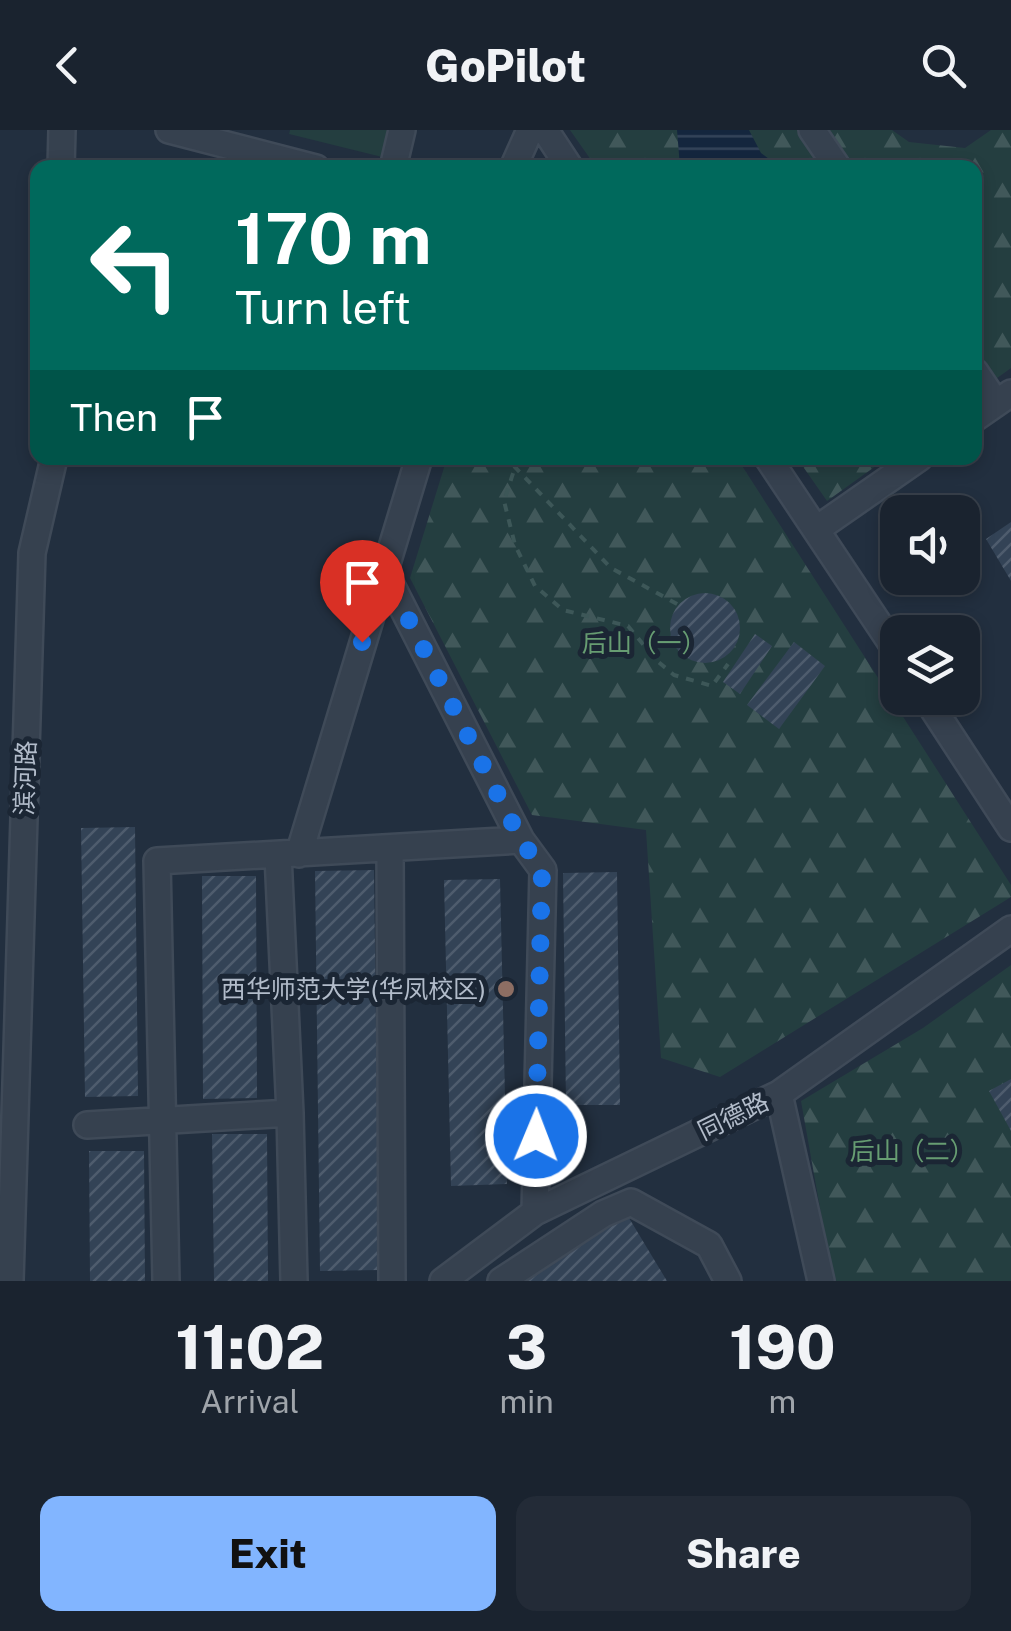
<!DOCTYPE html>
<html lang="en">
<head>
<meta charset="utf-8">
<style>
	:root { --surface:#1a232f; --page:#232b37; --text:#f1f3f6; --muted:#9fa4aa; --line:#38404b; --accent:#82b5ff }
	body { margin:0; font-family:"Public Sans","Noto Sans SC",sans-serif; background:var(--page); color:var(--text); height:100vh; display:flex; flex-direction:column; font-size:38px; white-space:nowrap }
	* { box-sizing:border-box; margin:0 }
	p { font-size:32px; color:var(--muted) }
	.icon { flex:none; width:55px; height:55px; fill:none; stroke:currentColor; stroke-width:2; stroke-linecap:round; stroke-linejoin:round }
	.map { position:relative; height:1151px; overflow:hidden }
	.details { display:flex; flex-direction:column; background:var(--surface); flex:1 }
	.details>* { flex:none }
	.banner { position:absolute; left:30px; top:30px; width:952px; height:305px; border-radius:20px; box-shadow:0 5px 15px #0003,0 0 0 2px var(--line); background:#00695c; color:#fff; overflow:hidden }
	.fabs { position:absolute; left:880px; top:365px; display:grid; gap:20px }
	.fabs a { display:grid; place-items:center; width:100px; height:100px; border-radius:20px; background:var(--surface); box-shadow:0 5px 15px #0003,0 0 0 2px var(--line); font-size:50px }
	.pin { position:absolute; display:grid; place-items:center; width:85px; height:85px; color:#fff; margin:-102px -42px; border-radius:50% 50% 50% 0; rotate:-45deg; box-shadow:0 0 10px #0007 }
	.pin .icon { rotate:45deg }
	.me { position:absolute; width:110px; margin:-55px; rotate:1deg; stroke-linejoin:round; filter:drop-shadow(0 0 8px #0008) }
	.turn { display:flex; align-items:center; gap:35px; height:210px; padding:0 40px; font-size:45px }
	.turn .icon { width:130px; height:130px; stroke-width:2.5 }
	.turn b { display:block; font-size:70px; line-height:85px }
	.then { display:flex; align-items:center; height:95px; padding:0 40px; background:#0003; gap:20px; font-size:38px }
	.eta { display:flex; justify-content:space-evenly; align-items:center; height:170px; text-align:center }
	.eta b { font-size:60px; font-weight:800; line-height:70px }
	.button { display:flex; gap:20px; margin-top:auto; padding:20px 40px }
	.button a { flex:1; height:115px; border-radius:20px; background:var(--accent); color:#111; font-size:40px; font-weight:800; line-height:115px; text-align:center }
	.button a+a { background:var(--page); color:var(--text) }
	header { display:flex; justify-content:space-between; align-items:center; height:130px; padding:0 40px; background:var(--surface); font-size:45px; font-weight:800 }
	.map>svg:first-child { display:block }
	.grass { fill:#243e40 }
	.forest { fill:url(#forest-firs) }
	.water { fill:url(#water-rules) }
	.building { fill:url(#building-hatch) }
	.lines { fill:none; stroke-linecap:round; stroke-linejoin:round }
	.minor-casing { stroke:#3f4a58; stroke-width:30 }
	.path { stroke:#3d5758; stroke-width:4; stroke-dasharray:8 8; stroke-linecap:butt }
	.minor { stroke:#36414f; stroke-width:25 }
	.route { stroke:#1a73e8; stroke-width:18; stroke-dasharray:0 32.4 }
	.education-dot { fill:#8d6e63; stroke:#1b2634; stroke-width:4 }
	.labels { text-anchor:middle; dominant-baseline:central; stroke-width:10; stroke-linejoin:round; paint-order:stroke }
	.park-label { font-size:25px; fill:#679d72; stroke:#1b2634 }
	.street-label { font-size:25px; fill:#b2bcca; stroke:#1b2634 }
	.poi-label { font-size:25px; fill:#b2bcca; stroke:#1b2634; text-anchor:end }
</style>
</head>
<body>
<header><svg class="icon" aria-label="back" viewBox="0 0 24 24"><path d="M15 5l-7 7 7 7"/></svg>GoPilot<svg class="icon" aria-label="search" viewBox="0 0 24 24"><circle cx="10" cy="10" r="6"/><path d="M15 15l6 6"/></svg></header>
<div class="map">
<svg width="1011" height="1151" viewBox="0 0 1011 1151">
	<defs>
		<pattern id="forest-firs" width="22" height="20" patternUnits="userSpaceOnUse" patternTransform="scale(2.5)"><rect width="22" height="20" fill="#243e40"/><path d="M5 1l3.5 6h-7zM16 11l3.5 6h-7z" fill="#41585a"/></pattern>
		<pattern id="water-rules" width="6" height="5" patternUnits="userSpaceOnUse" patternTransform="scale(2.5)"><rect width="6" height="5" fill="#14263e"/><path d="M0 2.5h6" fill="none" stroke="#344459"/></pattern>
		<pattern id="building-hatch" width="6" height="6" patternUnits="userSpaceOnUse" patternTransform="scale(2.5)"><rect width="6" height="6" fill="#334356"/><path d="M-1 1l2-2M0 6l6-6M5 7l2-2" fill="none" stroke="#4e5c6d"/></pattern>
	</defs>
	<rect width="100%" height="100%" fill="#222f3f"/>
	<path class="grass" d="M290,0H393L386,28L289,4Z"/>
	<path class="forest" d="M570,0H892L909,12L965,18L991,0H1011V238L975,264V38L596,37Z
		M447,328H737L1011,755V767L720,947L661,928L646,700L532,685L410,448Z
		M797,328H887L827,371Z
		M1011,835V1151H833L801,971L923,898Z"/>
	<path class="water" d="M677,0H749L761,23L780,37H680Z"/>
	<path class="building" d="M1011,392V451L986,409Z
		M670 498a35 35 0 1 1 70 0a35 35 0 1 1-70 0Z
		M755,504L772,516L740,564L723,552Z
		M794,512L825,536L779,599L747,575Z
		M135,697L138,966L85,967L81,698Z
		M374,740L379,1140L320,1141L315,741Z
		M617,742L620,975H566L563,743Z
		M202,746H256L257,968L203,969Z
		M500,749L507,1054L451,1056L444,750Z
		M1011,949V1001L989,961Z
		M212,1004H267L268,1151H214Z
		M89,1021H144L145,1151H90Z
		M626,1083L667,1151H515Z"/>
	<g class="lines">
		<g class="minor-casing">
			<path id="minor" d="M169,0L316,38
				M545,0L570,38
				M812,0L838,38
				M61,38L62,0
				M393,38L402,0
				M513,38L530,0
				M975,242L996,273
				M975,288L1011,263
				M768,328L898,523
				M817,399L919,328
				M384,441L521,710
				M926,568L1011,698
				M390,718L392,1151
				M299,724L419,328
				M278,725L290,983L294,1151
				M779,964L821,1151
				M87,995L290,983
				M10,1151L32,423L54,328
				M166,1151L157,731L521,710L543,740L535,1082
				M443,1151L535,1082L779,964L1011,799
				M501,1151L603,1084L631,1072L709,1115L728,1151"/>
		</g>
		<path class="path" d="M518,328L504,371L515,415L535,456L563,480L628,496L656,530L674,545L712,556L728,534
			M514,336L611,438L679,475"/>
		<use href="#minor" class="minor"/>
	</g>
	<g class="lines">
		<path class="route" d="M362,512L384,441L521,710L542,740L536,1006"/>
	</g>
	<circle class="education-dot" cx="506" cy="859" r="10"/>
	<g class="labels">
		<g class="park-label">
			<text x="644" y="513">后山（一）</text>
			<text x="912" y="1021">后山（二）</text>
		</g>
		<g class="street-label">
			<text transform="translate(25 648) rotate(-88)">滨河路</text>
			<text transform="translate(733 986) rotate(-26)">同德路</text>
		</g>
		<g class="poi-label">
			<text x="486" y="859">西华师范大学(华凤校区)</text>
		</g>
	</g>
</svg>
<div class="fabs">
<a><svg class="icon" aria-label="sound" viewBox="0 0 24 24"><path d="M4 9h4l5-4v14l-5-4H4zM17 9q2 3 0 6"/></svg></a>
<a><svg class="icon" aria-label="layers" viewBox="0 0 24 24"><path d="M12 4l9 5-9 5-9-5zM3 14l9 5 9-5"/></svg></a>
</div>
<div class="pin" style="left:362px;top:512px;background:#d93025"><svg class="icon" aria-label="arrive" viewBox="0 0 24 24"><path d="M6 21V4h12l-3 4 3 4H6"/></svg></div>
<svg class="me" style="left:536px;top:1006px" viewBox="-20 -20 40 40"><circle r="17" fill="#1a73e8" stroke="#fff" stroke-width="3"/><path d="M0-11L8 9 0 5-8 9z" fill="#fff"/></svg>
<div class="banner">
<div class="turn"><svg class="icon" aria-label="left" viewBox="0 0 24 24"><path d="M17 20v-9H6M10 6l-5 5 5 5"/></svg><div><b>170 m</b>Turn left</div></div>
<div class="then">Then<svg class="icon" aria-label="arrive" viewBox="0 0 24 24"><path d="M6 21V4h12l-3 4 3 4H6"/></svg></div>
</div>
</div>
<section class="details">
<div class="eta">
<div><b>11:02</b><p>Arrival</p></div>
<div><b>3</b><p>min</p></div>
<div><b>190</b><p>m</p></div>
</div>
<div class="button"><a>Exit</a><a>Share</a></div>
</section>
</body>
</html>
